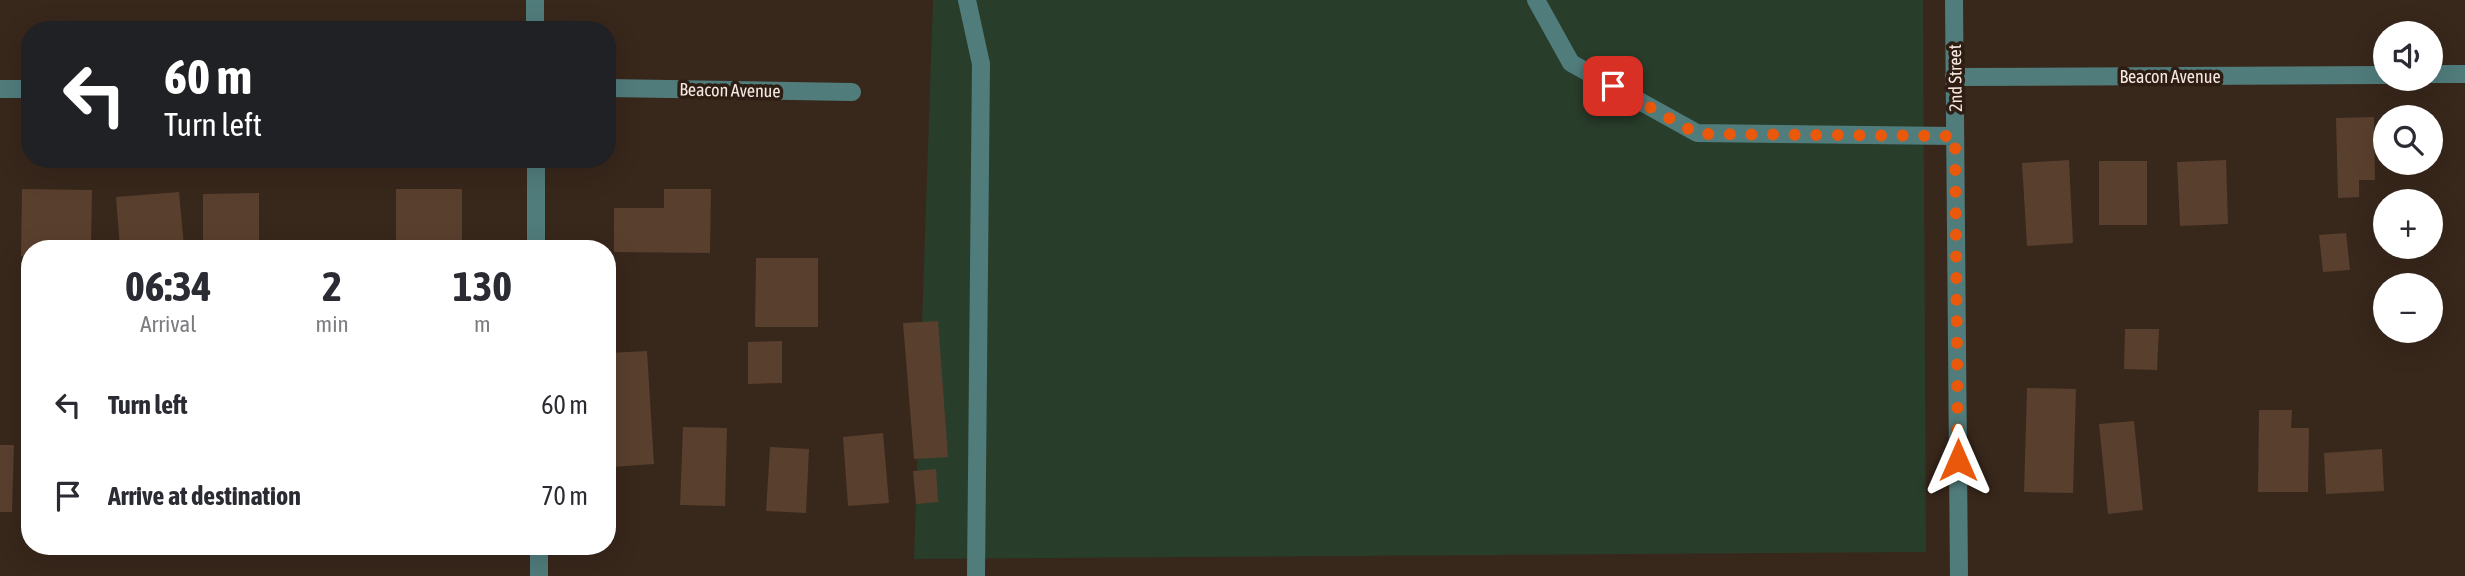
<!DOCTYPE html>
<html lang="en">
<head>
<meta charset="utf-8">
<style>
	:root { --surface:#fff; --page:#f2f2f3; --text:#2b2b33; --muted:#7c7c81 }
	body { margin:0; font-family:"Asap Condensed",sans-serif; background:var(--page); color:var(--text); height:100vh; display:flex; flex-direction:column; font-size:26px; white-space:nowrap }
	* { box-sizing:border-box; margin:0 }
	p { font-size:23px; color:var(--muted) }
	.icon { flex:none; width:38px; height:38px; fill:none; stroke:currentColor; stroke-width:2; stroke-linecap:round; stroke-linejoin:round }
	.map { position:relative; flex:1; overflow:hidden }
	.sheet { position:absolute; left:21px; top:240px; width:595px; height:315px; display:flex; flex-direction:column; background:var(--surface); border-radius:28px; box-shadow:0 7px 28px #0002 }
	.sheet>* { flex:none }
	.hud { position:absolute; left:21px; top:21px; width:595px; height:147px; border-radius:28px; box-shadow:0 7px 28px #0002; background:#202124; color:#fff; overflow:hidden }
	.tools { position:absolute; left:2373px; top:21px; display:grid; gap:14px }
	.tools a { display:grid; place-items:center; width:70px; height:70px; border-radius:50%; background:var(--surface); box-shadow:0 7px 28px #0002; font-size:35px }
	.pin { position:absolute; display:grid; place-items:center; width:60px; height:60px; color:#fff; margin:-30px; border-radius:14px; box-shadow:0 4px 10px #0006 }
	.me { position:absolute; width:77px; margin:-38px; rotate:0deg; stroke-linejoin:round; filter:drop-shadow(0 0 5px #0008) }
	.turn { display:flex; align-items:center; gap:24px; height:147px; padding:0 28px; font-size:32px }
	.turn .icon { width:91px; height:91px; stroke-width:2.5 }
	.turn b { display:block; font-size:49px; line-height:60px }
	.eta { display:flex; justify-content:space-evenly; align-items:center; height:119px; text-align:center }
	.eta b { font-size:42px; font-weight:700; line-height:49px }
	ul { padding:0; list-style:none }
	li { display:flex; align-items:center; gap:21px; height:91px; padding:0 28px }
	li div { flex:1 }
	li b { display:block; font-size:26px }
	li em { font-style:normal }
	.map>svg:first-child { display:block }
	.green { fill:#293d2b }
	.building { fill:#593f2e }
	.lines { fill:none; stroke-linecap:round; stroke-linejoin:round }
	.minor { stroke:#517c7c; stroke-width:18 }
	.route { stroke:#ea580c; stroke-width:12; stroke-dasharray:0 21.6 }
	.labels { text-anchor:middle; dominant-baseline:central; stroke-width:7; stroke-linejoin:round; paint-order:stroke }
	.street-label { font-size:18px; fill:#f4e8e1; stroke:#2e1d12 }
</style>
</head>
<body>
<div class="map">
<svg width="2465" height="576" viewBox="0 0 2465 576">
	<rect width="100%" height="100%" fill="#38271b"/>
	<path class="green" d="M933,0H1923L1926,552L914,559Z"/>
	<path class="building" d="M2374,117L2375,180H2359V197L2338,198L2336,118Z
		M2069,160L2073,243L2027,246L2022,163Z
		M2226,160L2228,224L2180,226L2177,162Z
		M2099,161H2147V225H2099Z
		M22,189L92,190L91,245H63V248H30V256H21Z
		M396,189H462V243H396Z
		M664,189H711L710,253L614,252V208H664Z
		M179,192L184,246L120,248L116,197Z
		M259,193V247H203V194Z
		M2346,233L2350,270L2323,272L2319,235Z
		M756,258H818V327H755Z
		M938,321L948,457L914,459L903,323Z
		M2125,329H2159L2157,370L2124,369Z
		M782,341V383L748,384V342Z
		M647,351L654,464L612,467L607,398V353Z
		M2027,388L2076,389L2073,493L2024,492Z
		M2259,410H2292L2291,428H2309L2308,492H2258Z
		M2134,421L2143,510L2108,514L2099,424Z
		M683,427L727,428L725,506L680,505Z
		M883,433L889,503L848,506L843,437Z
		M0,445H14L12,512H0Z
		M770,447L809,449L806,513L766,511Z
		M2382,449L2384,491L2326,494L2324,453Z
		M936,469L938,502L916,504L913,471Z"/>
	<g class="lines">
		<path class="minor" d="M535,0V30
			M967,0L981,64L976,576
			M1536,0L1571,63L1697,133L1955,136
			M1954,0L1959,576
			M2431,74H2465
			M1954,77L2385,75
			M607,88L852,92
			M0,89H30
			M536,159V248
			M539,546V576"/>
	</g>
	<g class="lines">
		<path class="route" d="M1613,86L1697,134L1955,136L1958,460"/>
	</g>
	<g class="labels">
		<g class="street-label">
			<text x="2170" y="76">Beacon Avenue</text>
			<text transform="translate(1955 78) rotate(-91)">2nd Street</text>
			<text transform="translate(730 90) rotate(1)">Beacon Avenue</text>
		</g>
	</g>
</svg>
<div class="tools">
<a><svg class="icon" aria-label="sound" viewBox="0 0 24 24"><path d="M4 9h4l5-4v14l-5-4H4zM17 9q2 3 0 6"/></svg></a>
<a><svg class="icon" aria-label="search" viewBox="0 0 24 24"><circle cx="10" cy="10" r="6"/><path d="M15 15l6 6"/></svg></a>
<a>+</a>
<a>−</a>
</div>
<div class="pin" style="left:1613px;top:86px;background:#d93025"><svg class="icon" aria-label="arrive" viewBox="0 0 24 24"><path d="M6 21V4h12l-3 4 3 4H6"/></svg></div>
<svg class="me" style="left:1958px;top:460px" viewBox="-20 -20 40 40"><path d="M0-17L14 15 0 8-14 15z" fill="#ea580c" stroke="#fff" stroke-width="4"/></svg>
<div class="hud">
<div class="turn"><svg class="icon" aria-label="left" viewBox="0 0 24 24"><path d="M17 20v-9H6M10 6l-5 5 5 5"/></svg><div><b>60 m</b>Turn left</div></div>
</div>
<section class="sheet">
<div class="eta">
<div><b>06:34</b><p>Arrival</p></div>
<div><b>2</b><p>min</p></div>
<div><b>130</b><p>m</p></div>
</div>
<ul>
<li><svg class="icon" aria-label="left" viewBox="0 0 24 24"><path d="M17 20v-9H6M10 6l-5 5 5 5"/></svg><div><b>Turn left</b></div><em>60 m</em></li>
<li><svg class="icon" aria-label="arrive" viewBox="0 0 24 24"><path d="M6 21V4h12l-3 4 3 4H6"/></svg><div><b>Arrive at destination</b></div><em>70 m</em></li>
</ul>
</section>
</div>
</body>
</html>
